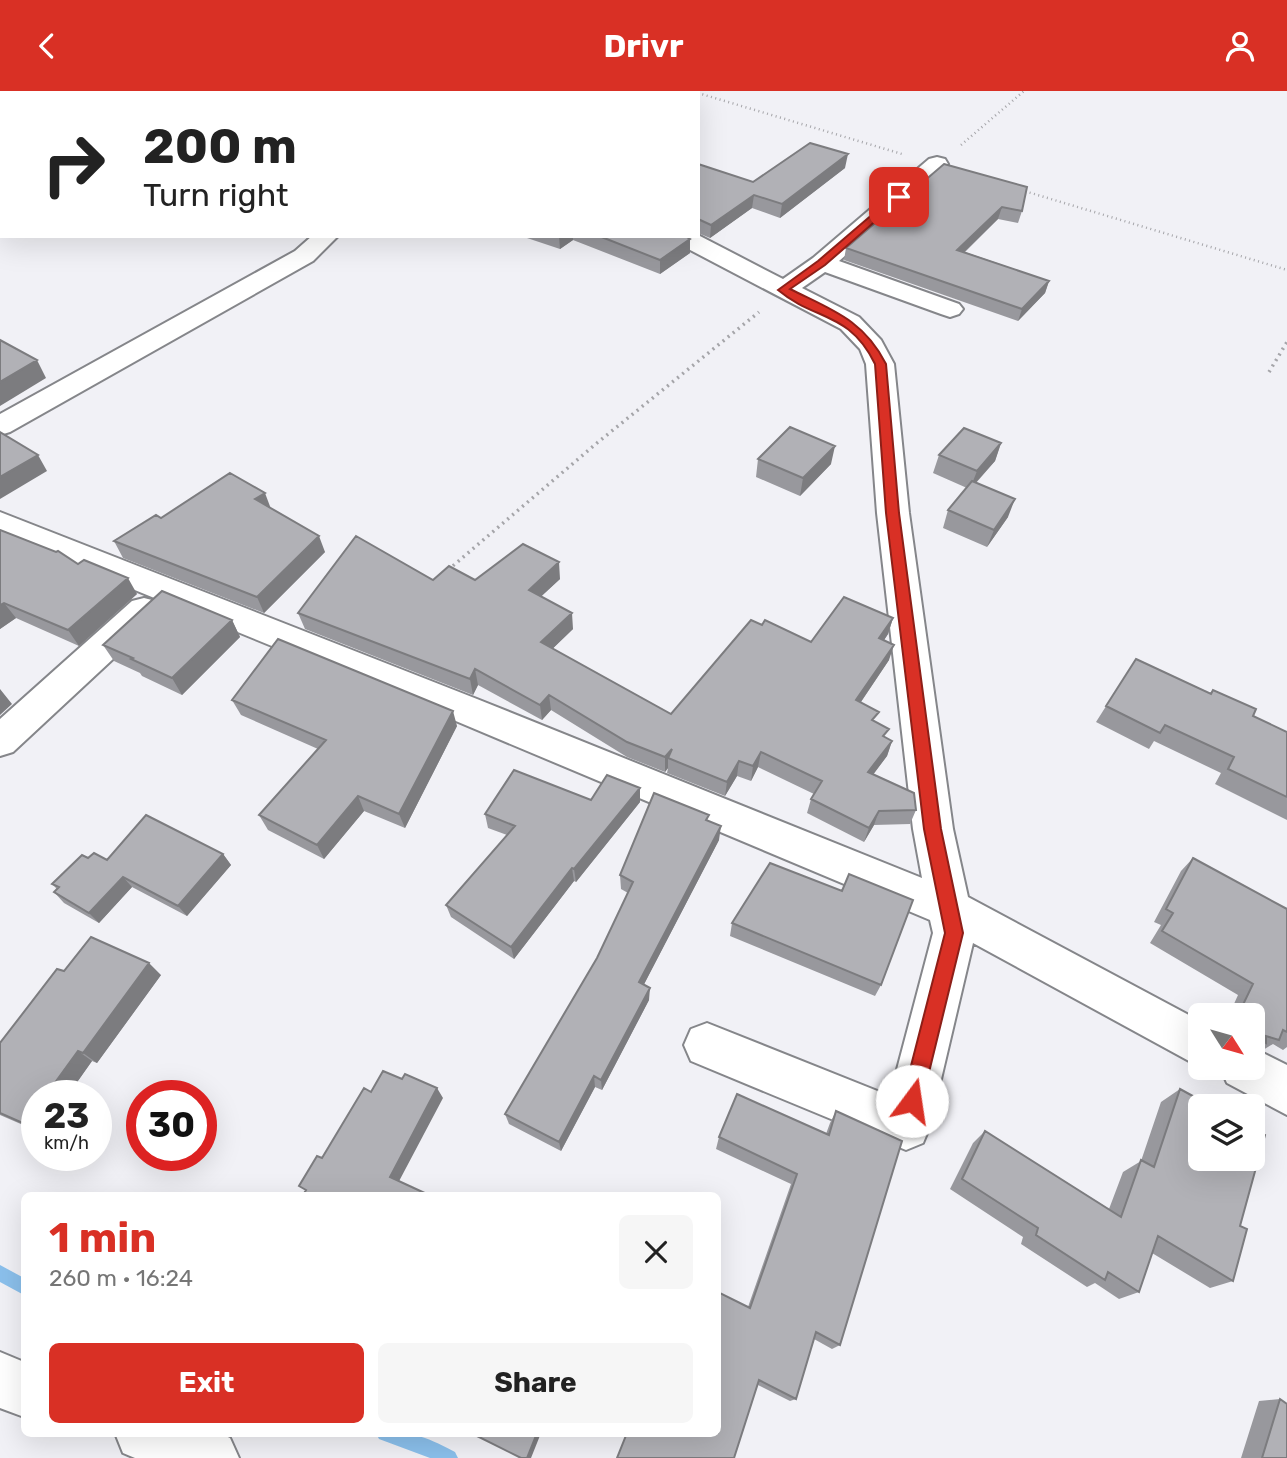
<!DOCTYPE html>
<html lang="en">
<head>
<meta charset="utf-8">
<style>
	:root { --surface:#fff; --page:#f6f6f6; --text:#222; --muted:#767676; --accent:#d93025 }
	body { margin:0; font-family:Rubik,sans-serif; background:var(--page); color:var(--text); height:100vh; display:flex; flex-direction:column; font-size:26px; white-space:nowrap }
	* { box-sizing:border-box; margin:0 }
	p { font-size:23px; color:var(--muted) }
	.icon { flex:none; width:38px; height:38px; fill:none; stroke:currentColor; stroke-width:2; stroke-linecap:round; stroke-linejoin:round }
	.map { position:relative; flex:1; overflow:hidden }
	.details { position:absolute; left:21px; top:1101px; width:700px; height:245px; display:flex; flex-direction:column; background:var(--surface); border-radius:10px; box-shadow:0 7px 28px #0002 }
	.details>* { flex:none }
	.top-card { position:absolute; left:0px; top:0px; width:700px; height:147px; box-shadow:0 7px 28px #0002; background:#fff; color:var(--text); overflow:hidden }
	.needle { width:46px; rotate:127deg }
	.controls { position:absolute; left:1188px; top:912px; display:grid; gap:14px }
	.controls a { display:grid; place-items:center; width:77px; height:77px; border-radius:10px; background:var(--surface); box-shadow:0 7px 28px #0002; font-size:35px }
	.speed { position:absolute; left:21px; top:989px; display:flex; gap:14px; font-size:35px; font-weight:700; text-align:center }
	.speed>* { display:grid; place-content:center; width:91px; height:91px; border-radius:50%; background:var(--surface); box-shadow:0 7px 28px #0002; line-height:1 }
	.speed small { font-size:18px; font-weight:400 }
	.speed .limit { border:10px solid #d22; background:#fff; color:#111 }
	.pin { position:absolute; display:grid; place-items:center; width:60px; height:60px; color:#fff; margin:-30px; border-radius:14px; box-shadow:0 4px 10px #0006 }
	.me { position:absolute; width:77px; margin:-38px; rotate:14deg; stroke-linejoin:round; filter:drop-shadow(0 0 5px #0008) }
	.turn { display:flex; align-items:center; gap:24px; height:147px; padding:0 28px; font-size:32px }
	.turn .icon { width:91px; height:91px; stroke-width:2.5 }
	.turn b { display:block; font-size:49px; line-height:60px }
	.round { display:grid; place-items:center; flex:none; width:74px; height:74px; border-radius:10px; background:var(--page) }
	.summary { display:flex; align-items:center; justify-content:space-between; height:119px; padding:0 28px }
	h1 { font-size:42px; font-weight:700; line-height:52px; color:var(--accent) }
	.cta { display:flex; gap:14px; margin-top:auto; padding:14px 28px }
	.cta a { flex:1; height:80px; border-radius:10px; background:var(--accent); color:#fff; font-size:28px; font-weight:700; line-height:80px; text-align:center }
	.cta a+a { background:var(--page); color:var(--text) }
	header { display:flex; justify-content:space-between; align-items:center; height:91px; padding:0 28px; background:var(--accent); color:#fff; font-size:32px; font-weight:700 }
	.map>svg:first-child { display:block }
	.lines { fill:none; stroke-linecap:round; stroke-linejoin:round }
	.stream { fill:#8bc0ec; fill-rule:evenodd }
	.minor-casing { stroke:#85868a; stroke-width:4 }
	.path-far1 { stroke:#a5a5a9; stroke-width:2.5; stroke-dasharray:1 3.5; stroke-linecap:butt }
	.path { stroke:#a5a5a9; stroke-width:3.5; stroke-dasharray:2 4.5; stroke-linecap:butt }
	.minor { fill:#fff; fill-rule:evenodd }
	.wall { fill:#98989d }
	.shaded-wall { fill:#7c7c7f }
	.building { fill:#b1b1b6; stroke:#7c7c7f; stroke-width:2 }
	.route { fill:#d93025; stroke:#8d1f18; stroke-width:2 }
</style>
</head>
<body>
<header><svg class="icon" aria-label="back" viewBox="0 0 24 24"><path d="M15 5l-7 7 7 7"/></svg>Drivr<svg class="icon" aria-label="person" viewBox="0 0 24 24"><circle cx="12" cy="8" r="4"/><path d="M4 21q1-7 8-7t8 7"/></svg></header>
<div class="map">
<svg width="1287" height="1367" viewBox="0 0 1287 1367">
	<rect width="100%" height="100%" fill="#f1f1f6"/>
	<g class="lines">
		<path class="stream" d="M0,1174L24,1187V1204L0,1191Z
			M376,1342C414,1342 421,1343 455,1361L458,1367H430L379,1348Z"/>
		<g class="minor-casing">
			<path id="minor" d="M161,0H186L187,2H162Z
				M0,61H2L0,74Z
				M937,66L945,68L948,73L945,78L839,170L959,213L963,218L959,223L950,226L941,223L825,181L802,197L859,226L881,249L894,273L909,422L953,738L968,806L1200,930V976L973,852L930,1035L923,1052L906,1059L691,970L684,954L691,938L707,932L890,1005L933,842L930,829L451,628L0,444V421L477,608L922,787L913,738L877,422L866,273L860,258L841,238L673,150L669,145L698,144L783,188L813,167L929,68Z
				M312,145H338L313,170L10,341L0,344V323L295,160Z
				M144,507L156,510L161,519L156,528L13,661L0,665V628L132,510Z
				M1253,957L1287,974V1024L1227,992L1220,976H1253Z
				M0,1261L24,1271V1326L0,1317Z
				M115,1342H219L230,1347L239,1367H135L123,1362Z"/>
		</g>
		<path class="path-far1" d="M597,2L600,0
			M698,2L902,63
			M961,54L1024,0
			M1021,99L1287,179"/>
		<path class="path" d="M1269,281L1287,251
			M448,479L597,352L759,221"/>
		<use href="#minor" class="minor"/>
	</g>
	<path class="wall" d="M698,73L753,91L845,77L780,127L752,117L710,147L698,142Z
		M944,73L1022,120L1018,132L998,128L965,161L1049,190L1045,202L1018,230L844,169L846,157Z
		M521,145H685L690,162L660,183L573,149L560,158Z
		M1001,352L995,370L976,392L1008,426L987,456L943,437L948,419L967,397L933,382L939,364Z
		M758,368L831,373L800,405L756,386Z
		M271,418L325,461L264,522L123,467L114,450L161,427Z
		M0,439L78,473L137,503L79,555L16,527L0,538Z
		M560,488L541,505L573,538L552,558L671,623L762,534L811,551L893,527L888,543L884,549L889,569L861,611L886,647L892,650L887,665L873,683L916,719L910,733L874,734L864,751L807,722L811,708L814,703L758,676L751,690L737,685L725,705L667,682L668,677L665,681L627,666L551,619L542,629L478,594L473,604L305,538L298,522L433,489H475Z
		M232,529L240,546L182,604L142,585L140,582L114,570L103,554Z
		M1136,568L1210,602L1213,599L1253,625L1287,641V729L1215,693L1221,682L1154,650L1149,658L1096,631Z
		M232,609L457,635L405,737L364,720L324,768L268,739L259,724L318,658L241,624Z
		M591,709L640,711L576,791L574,790L514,868L451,826L446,814L507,744L488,737L485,723Z
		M708,729L719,749L644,893L649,909L602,999L595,996L561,1060L509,1033L505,1023L597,867L628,802L621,798L620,784Z
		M223,763L231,774L187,825L132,796L99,832L64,812L54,801L57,798L52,793L88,767L107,769Z
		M1193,767L1287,818V956L1283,959L1273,953L1263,959L1258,957L1253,961V924H1229L1238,904L1150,852L1161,834L1154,831L1181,780Z
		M732,832L881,894L875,905L730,845Z
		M64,880L161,884L97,972L92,970L68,1004H37V1040L0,1024V952Z
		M1180,998L1240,1135L1233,1190L1210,1197L1152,1162L1139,1201L1119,1208L1095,1192L1087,1196L1021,1153L1023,1146L950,1098L973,1052L985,1040L1109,1118L1123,1081L1141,1070L1161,1011Z
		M836,1020L840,1254L832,1258L814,1248L796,1308L790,1310L758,1294L748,1216L791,1093L716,1058L719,1046L826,1043L830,1032Z
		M1280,1308L1287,1367H1241L1259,1310Z"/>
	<path class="shaded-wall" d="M26,0H41L42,2H22Z
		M2,13V30L0,31V14Z
		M848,63L845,77L780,127L782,113Z
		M754,104L752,117L710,147L711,134Z
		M1002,116L998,128L954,171L957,159Z
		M559,145H573V149L560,158Z
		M690,148V162L660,183V169Z
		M1049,190L1045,202L1018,230L1022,218Z
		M37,269L46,287L0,315V291Z
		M1001,352L995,370L970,398L977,380Z
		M835,355L831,373L800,405L803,387Z
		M38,364L47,380L0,408V386Z
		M265,402L271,418L255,408Z
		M1015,408L1008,426L987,456L994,439Z
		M319,445L325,461L264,522L257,506Z
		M559,471L560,488L531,515L529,499Z
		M128,487L137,503L79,555L68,539Z
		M4,512L16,527L0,538V514Z
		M572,522L573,538L543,567L541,551Z
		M893,527L888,543L875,563L879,547Z
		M232,529L240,546L182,604L172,587Z
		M894,554L889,569L852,624L856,609Z
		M475,578L478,594L473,604L470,588Z
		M0,598L12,613L0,624Z
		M549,604L551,619L542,629L540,614Z
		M453,620L457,635L405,737L399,723Z
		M892,650L887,665L864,696L868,681Z
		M672,658L668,667V677L665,681V666Z
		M761,661L758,676L751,690L753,675Z
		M739,670L737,685L725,705L727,691Z
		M640,697V711L576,791L574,778Z
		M358,705L364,720L324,768L317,754Z
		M879,720L874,734L864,751L869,737Z
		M721,735L719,749L639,903V891Z
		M223,763L231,774L187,825L178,815Z
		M572,777L574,790L514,868L511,856Z
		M123,786L132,796L99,832L89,822Z
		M149,872L161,884L97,972L83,962Z
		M650,897L649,909L602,999L601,989Z
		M78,960L92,970L68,1004H46Z
		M594,985L595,996L561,1060L559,1051Z
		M437,997L443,1007L397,1094L390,1086Z
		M37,1017V1040L25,1033Z
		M537,1342H541L531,1367H527Z"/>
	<path class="building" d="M0,0H26L22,2H2V13L0,14Z
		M810,52L848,63L782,113L754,104L711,134L698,128V73L753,91Z
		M944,73L1027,96L1022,120L1002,116L957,159L1049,190L1022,218L846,157Z
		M599,145H685L690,148L660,169Z
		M0,249L37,269L0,291Z
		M790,336L835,355L803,387L758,368Z
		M964,337L1001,352L977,380L939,364Z
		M0,341L38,364L0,386Z
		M230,382L265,402L255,408L319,445L257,506L114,450L156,424L161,427Z
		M972,390L1015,408L994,439L948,419Z
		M0,439L56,461L58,460L78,473L84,469L128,487L68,539L4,512L0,514Z
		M356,445L433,489L449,475L475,489L523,453L559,471L529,499L572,522L541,551L671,623L751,529L762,534L765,529L811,551L844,506L893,527L879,547L894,554L856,609L879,621L872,629L889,638L883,645L892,650L868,681L914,702L916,719L879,720L869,737L811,708L822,690L761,661L753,675L739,670L727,691L668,667L672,658L665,666L627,651L549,604L540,614L475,578L470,588L298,522Z
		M162,500L232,529L172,587L131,568L133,567L103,554Z
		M278,548L453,620L399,723L358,705L317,754L259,724L326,649L232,609Z
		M1136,568L1211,603L1213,599L1256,618L1253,625L1287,641V706L1228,678L1234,666L1165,634L1160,642L1106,615Z
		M514,679L591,709L607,684L640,697L574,778L572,777L511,856L446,814L515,735L485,723Z
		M654,702L709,724L706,729L721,735L639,891L650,897L601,989L594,985L559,1051L505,1023L597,867L633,791L620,784Z
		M146,724L223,763L178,815L123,786L89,822L54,801L59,796L52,793L82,764L88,767L94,762L107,769Z
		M1193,767L1287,818V941L1283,939L1279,949L1266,945V952L1253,944V924H1238L1253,893L1162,840L1173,822L1166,818Z
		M770,772L842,800L849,783L913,809L881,894L732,832Z
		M91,846L149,872L83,962L78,960L46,1004H37V1017L25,1033L0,1022V952L57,878L64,880Z
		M383,980L402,988L405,983L437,997L390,1086L429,1104H303L306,1099L299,1095L317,1065L322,1067L364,997L371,1001Z
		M1180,998L1211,1015H1200V1068H1253V1038L1265,1044L1240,1135L1247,1138L1233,1190L1158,1145L1139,1201L1108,1181L1105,1189L1036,1144L1038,1137L962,1088L985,1040L1121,1126L1141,1069L1154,1076Z
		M737,1003L829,1044L836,1020L902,1050L840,1254L816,1241L796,1308L759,1289L734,1367H617L627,1342H718V1201L750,1217L797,1083L719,1046Z
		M1280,1308L1287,1313V1367H1262Z
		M471,1342H537L527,1367H521Z"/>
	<path class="route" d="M895,104L903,106L825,174L790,198C832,219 864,229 886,273L899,422L941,738L963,842L922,1010L919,1017L912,1020L905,1017L902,1010L945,842L924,738L886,422L875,273C849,220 815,230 778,199L818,170Z"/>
</svg>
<div class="controls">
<a><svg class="needle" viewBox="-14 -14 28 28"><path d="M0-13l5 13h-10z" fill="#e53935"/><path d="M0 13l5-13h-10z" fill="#767676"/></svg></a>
<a><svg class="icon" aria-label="layers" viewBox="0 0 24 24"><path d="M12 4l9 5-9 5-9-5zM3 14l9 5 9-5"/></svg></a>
</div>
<div class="speed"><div>23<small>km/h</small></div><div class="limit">30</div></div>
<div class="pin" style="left:899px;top:106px;background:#d93025"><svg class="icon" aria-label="arrive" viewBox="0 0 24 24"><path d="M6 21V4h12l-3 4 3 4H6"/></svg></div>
<svg class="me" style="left:912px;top:1010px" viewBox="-20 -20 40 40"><circle r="19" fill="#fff"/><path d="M0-13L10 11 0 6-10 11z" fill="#d93025"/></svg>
<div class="top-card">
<div class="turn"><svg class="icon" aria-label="right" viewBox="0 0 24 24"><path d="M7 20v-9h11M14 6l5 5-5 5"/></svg><div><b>200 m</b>Turn right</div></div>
</div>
<section class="details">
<div class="summary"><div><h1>1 min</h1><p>260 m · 16:24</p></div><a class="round"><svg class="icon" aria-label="close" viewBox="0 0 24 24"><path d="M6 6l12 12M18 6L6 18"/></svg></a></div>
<div class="cta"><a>Exit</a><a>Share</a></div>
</section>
</div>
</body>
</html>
